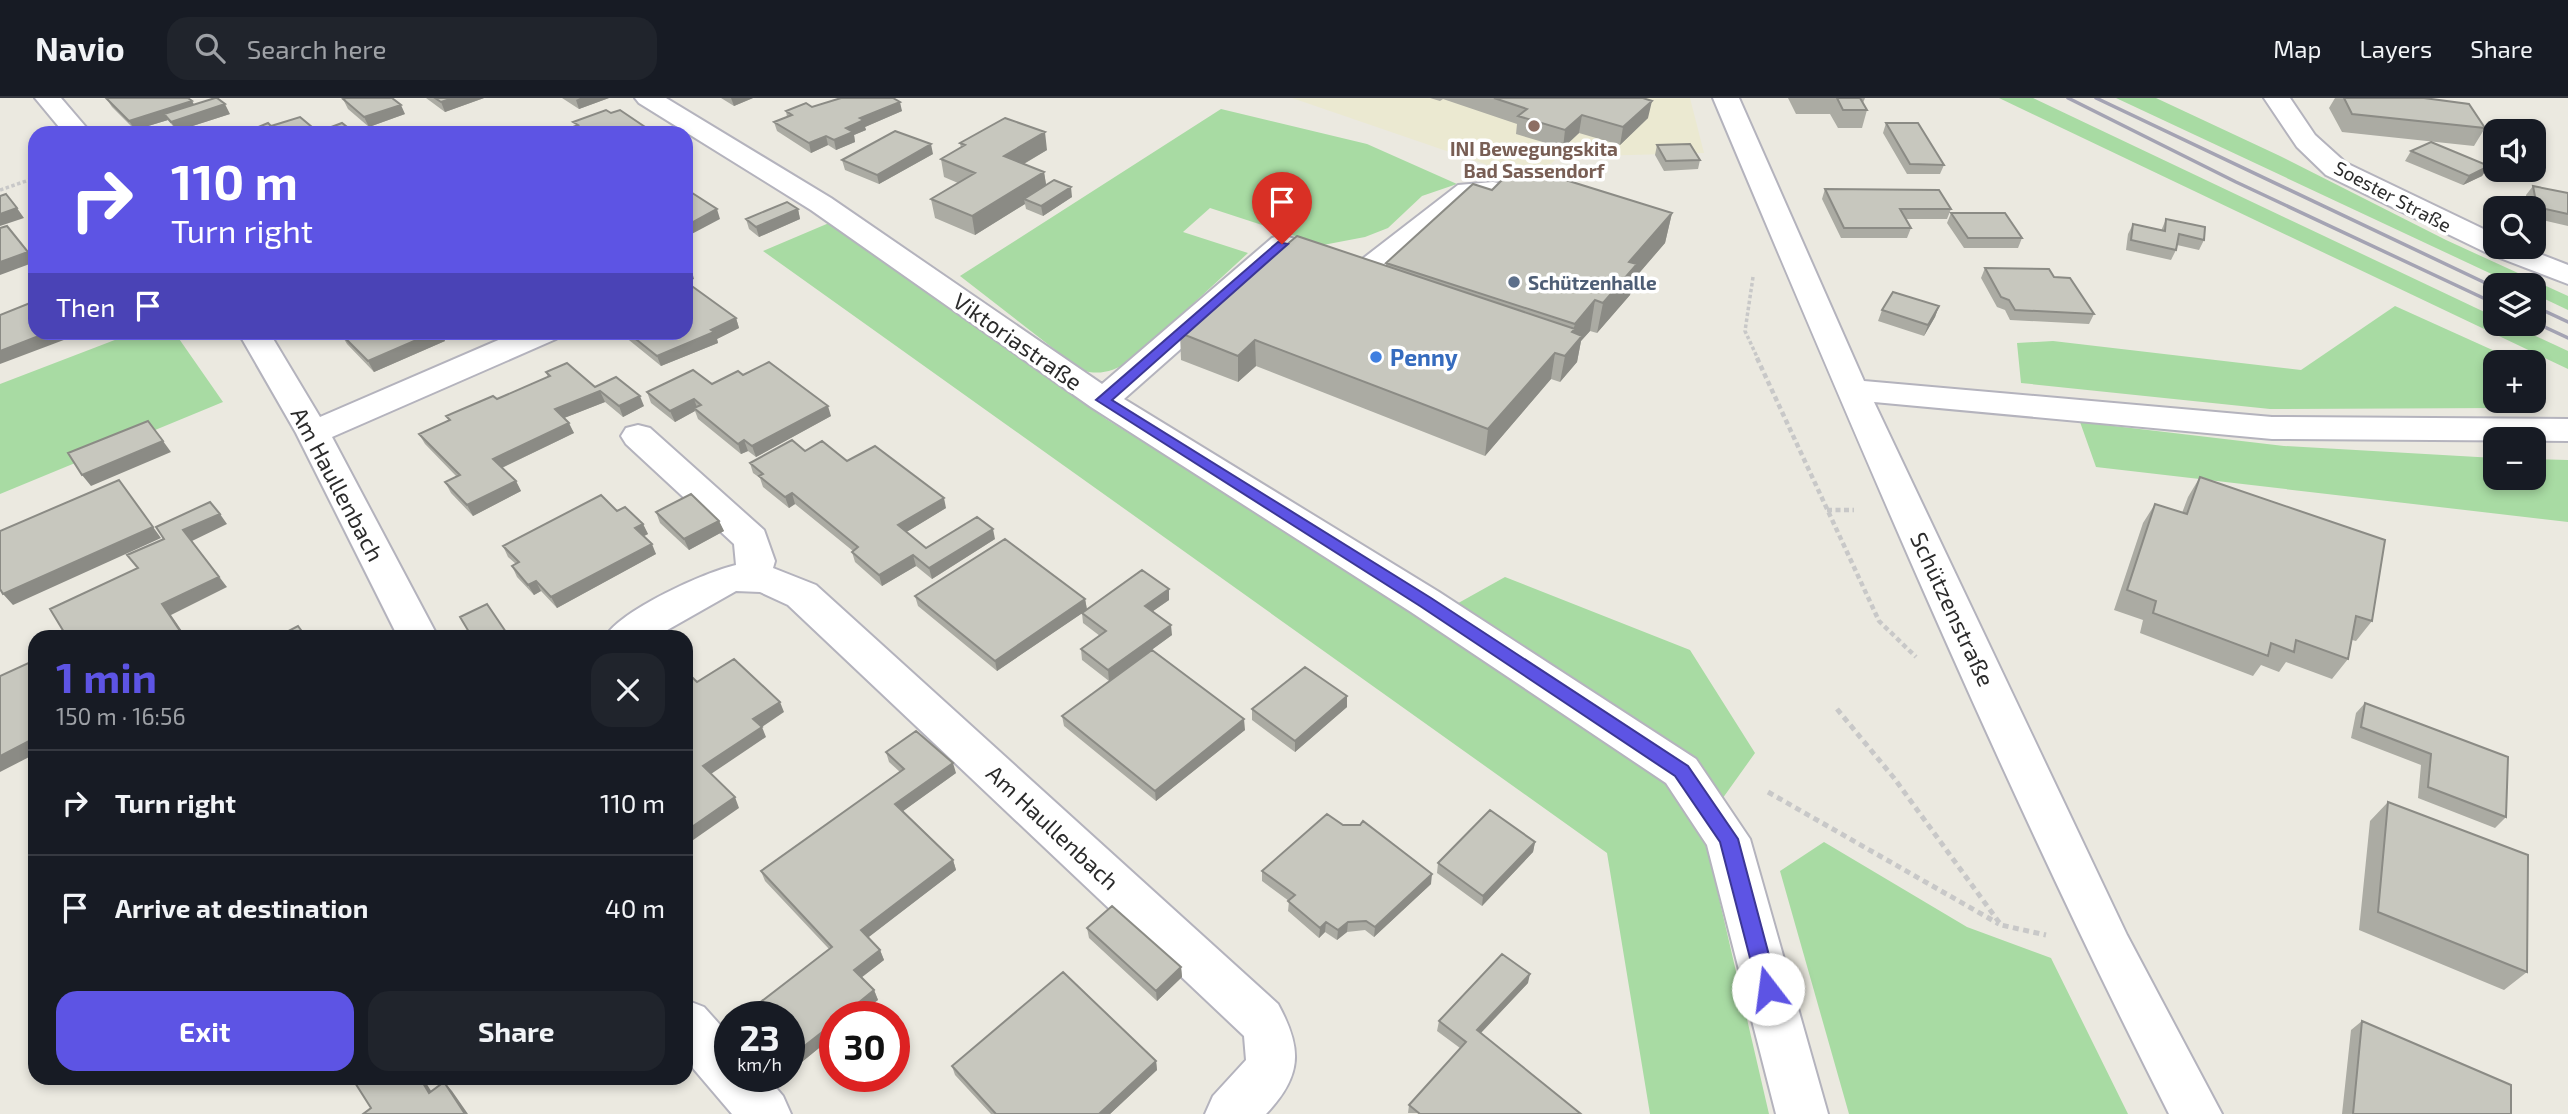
<!DOCTYPE html>
<html lang="en">
<head>
<meta charset="utf-8">
<style>
	:root { --surface:#171b24; --page:#20242c; --text:#f1f3f6; --muted:#9ea1a6; --line:#363941; --accent:#5d54e4 }
	body { margin:0; font-family:"Exo 2",sans-serif; background:var(--page); color:var(--text); height:100vh; display:flex; flex-direction:column; font-size:26px; white-space:nowrap }
	* { box-sizing:border-box; margin:0 }
	p { font-size:23px; color:var(--muted) }
	.icon { flex:none; width:38px; height:38px; fill:none; stroke:currentColor; stroke-width:2; stroke-linecap:round; stroke-linejoin:round }
	.map { position:relative; flex:1; overflow:hidden }
	.panel { position:absolute; left:28px; top:532px; width:665px; height:455px; display:flex; flex-direction:column; background:var(--surface); border-radius:21px; box-shadow:0 4px 10px #0003 }
	.panel>* { flex:none }
	.guide { position:absolute; left:28px; top:28px; width:665px; height:214px; border-radius:21px; box-shadow:0 4px 10px #0003; background:#5d54e4; color:#fff; overflow:hidden }
	.tools { position:absolute; left:2483px; top:21px; display:grid; gap:14px }
	.tools a { display:grid; place-items:center; width:63px; height:63px; border-radius:14px; background:var(--surface); box-shadow:0 4px 10px #0003; font-size:35px }
	.speed { position:absolute; left:714px; top:903px; display:flex; gap:14px; font-size:35px; font-weight:700; text-align:center }
	.speed>* { display:grid; place-content:center; width:91px; height:91px; border-radius:50%; background:var(--surface); box-shadow:0 4px 10px #0003; line-height:1 }
	.speed small { font-size:18px; font-weight:400 }
	.speed .limit { border:10px solid #d22; background:#fff; color:#111 }
	.pin { position:absolute; display:grid; place-items:center; width:60px; height:60px; color:#fff; margin:-72px -30px; border-radius:50% 50% 50% 0; rotate:-45deg; box-shadow:0 0 7px #0007 }
	.pin .icon { rotate:45deg }
	.me { position:absolute; width:77px; margin:-38px; rotate:345deg; stroke-linejoin:round; filter:drop-shadow(0 0 5px #0008) }
	.turn { display:flex; align-items:center; gap:24px; height:147px; padding:0 28px; font-size:32px }
	.turn .icon { width:91px; height:91px; stroke-width:2.5 }
	.turn b { display:block; font-size:49px; line-height:60px }
	.then { display:flex; align-items:center; height:66px; padding:0 28px; background:#0003; gap:14px; font-size:26px }
	.round { display:grid; place-items:center; flex:none; width:74px; height:74px; border-radius:21px; background:var(--page) }
	.overview { display:flex; align-items:center; justify-content:space-between; height:119px; padding:0 28px }
	h1 { font-size:42px; font-weight:700; line-height:52px; color:var(--accent) }
	.cta { display:flex; gap:14px; margin-top:auto; padding:14px 28px }
	.cta a { flex:1; height:80px; border-radius:21px; background:var(--accent); color:#fff; font-size:28px; font-weight:700; line-height:80px; text-align:center }
	.cta a+a { background:var(--page); color:var(--text) }
	ul { padding:0; list-style:none }
	li { display:flex; align-items:center; gap:21px; height:105px; padding:0 28px; border-top:2px solid var(--line) }
	li div { flex:1 }
	li b { display:block; font-size:26px }
	li em { font-style:normal }
	header { display:flex; align-items:center; gap:42px; box-sizing:border-box; height:98px; padding:0 35px; background:var(--surface); border-bottom:2px solid var(--line) }
	header strong { font-size:33px }
	nav { display:flex; gap:38px; margin-inline-start:auto; font-size:24px }
	.search { width:490px; height:63px; background:var(--page); display:flex; align-items:center; gap:18px; box-sizing:border-box; padding:0 24px; border-radius:21px; color:var(--muted); font-size:26px }
	.map>svg:first-child { display:block }
	.education { fill:#ebe9d1 }
	.green { fill:#a8dba3 }
	.lines { fill:none; stroke-linecap:round; stroke-linejoin:round }
	.minor-casing { stroke:#b4b3bd; stroke-width:4 }
	.path-far2 { stroke:#c8c8c8; stroke-width:3.5; stroke-dasharray:3.5 2.5; stroke-linecap:butt }
	.path-far1 { stroke:#c8c8c8; stroke-width:4.5; stroke-dasharray:5 3.5; stroke-linecap:butt }
	.path { stroke:#c8c8c8; stroke-width:5; stroke-dasharray:6 4.5; stroke-linecap:butt }
	.minor { fill:#fff; fill-rule:evenodd }
	.rail { stroke:#a4a3b3; stroke-width:3.5 }
	.wall { fill:#ababa3 }
	.shaded-wall { fill:#8b8b85 }
	.building { fill:#c7c7be; stroke:#8b8b85; stroke-width:2 }
	.route { fill:#5d54e4; stroke:#3c3794; stroke-width:2 }
	.education-dot { fill:#8d6e63; stroke:#fff; stroke-width:2.5 }
	.service-dot { fill:#5c6f8a; stroke:#fff; stroke-width:2.5 }
	.shop-dot { fill:#3f7fe0; stroke:#fff; stroke-width:2.5 }
	.labels { text-anchor:middle; dominant-baseline:central; stroke-width:7; stroke-linejoin:round; paint-order:stroke }
	.far-education-label { font-size:19px; font-weight:bold; fill:#785e54; stroke:#fff }
	.far-street-label { font-size:19px; fill:#2b2b2b; stroke:#fff }
	.far-service-label { font-size:19px; font-weight:bold; fill:#4e5e75; stroke:#fff; text-anchor:start }
	.street-label { font-size:23px; fill:#2b2b2b; stroke:#fff }
	.shop-label { font-size:23px; font-weight:bold; fill:#366cbe; stroke:#fff; text-anchor:start }
</style>
</head>
<body>
<header>
<strong>Navio</strong>
<div class="search"><svg class="icon" aria-label="search" viewBox="0 0 24 24"><circle cx="10" cy="10" r="6"/><path d="M15 15l6 6"/></svg>Search here</div>
<nav><a>Map</a><a>Layers</a><a>Share</a></nav>
</header>
<div class="map">
<svg width="2568" height="1016" viewBox="0 0 2568 1016">
	<rect width="100%" height="100%" fill="#ebe9e0"/>
	<path class="education" d="M1292,0H1690L1704,55L1558,59L1534,83Z"/>
	<path class="green" d="M1999,0H2033L2495,219L2496,226H2510L2568,253V271Z
		M2116,0H2156L2280,58L2446,142L2568,198V212L2534,196V187H2515Z
		M1221,11L1367,46L1457,86L1422,98L1388,130L1365,139L1323,147L1210,110L1183,134L1248,155L1130,264C1112,273 1100,278 1081,272L960,178Z
		M829,125L1106,321L1422,516L1663,675L1706,744L1769,1016H1650L1607,755L763,153Z
		M2395,208L2519,264H2496V303H2505L2501,310L2270,311L2021,285L2017,245L2053,243L2301,272Z
		M133,235H175L223,304L0,396V286Z
		M2080,324L2284,348L2495,360L2496,380H2534V361L2568,362V424L2096,369Z
		M1505,479L1690,552L1755,655L1720,704L1704,670L1453,508Z
		M1824,744L1967,829L2051,860L2128,1016H1849L1780,773Z"/>
	<g class="lines">
		<g class="minor-casing">
			<path id="minor" d="M35,0H61L91,35H64Z
				M635,0H666L831,100L1102,286L1272,140L1282,137L1361,162L1458,87L1493,84L1503,86L1507,92L1503,98L1475,101L1375,179L1365,182L1355,179L1287,157L1124,301L1439,494L1696,661L1750,741L1828,1016H1776L1707,747L1666,685L1411,514L1091,309L811,112L639,5Z
				M1713,0H1739L1864,283L2272,319L2568,321V343L2272,341L1874,304L2127,837L2222,1016H2169C2001,685 1857,342 1713,0Z
				M2264,0H2290L2315,37L2346,65L2496,137V149H2522L2568,167V186L2487,155L2326,77L2297,49Z
				M238,234H269L320,319L517,234H560L556,241L332,339L438,539H398L296,335Z
				M638,327L650,330L764,432L775,463L773,470L816,487L1278,906C1302,950 1303,977 1266,1016H1205L1213,998L1246,962L1244,938L788,507L760,494L736,493L655,539H605C621,512 705,474 736,467L734,446L626,346L621,338L626,330Z
				M686,902L704,909L730,938V978H766L783,998L791,1016H732L686,962Z"/>
		</g>
		<path class="path-far2" d="M0,92L35,80
			M1753,179L1745,233L1758,261"/>
		<path class="path-far1" d="M1757,260L1879,523L1916,559
			M1827,412H1854"/>
		<path class="path" d="M1837,611L1894,680L2001,827L2046,837
			M1768,694L1999,826"/>
		<use href="#minor" class="minor"/>
		<path class="rail" d="M2068,0L2236,84L2496,206
			M2096,0L2496,190
			M2534,208L2568,224
			M2534,224L2568,240"/>
	</g>
	<path class="wall" d="M106,0L192,3L194,7L230,16L177,33L168,22L135,32L112,9Z
		M426,0H484L445,14Z
		M562,0H609L579,11Z
		M721,0H753L734,8Z
		M1430,0H1643L1648,20L1620,47L1579,35L1563,50L1516,36L1517,26L1443,1L1440,3Z
		M1788,0H1865L1863,5L1867,12L1862,30H1838L1830,16H1796Z
		M2335,0H2424L2485,30L2474,48L2342,34L2329,10Z
		M343,1L405,16L369,29L348,11Z
		M895,1L902,13L865,29L866,32L854,37L855,44L836,52L828,47L811,55L777,33L774,24L787,19L786,13Z
		M1886,25L1944,67L1940,76H1907L1883,35Z
		M960,45L1047,52L1024,66L1044,74L1046,87L1072,99L1043,118L1026,111L1025,106L975,137L935,120L931,101L958,85L944,79L941,61L961,50Z
		M1657,47L1700,62L1698,71L1664,73L1655,57Z
		M2411,53L2489,68L2482,78L2463,87L2405,63Z
		M933,56L879,86L845,72L842,62Z
		M2533,88L2568,95V128L2534,120V110H2528L2526,97Z
		M1825,91L1951,111L1947,121H1906L1911,130L1907,140H1841L1822,101Z
		M1492,92L1672,115L1665,145L1634,181L1630,197L1597,235L1590,233L1581,243L1577,264L1560,284L1551,281L1485,358L1256,268L1238,284L1181,262L1180,235L1386,168V165Z
		M798,111L800,121L759,139L749,131L746,121Z
		M1951,115L2022,140L2018,150H1964L1947,125Z
		M2166,121L2204,142L2199,152L2177,147L2176,152L2171,162L2126,152L2128,136L2133,126L2161,133Z
		M1985,170L2054,179L2094,216L2089,226L2010,222L2005,212L1997,209L1981,180Z
		M1939,208L1935,219L1924,238L1878,223L1882,212Z
		M736,220L739,230L717,241L718,245L661,268L619,234H686Z
		M345,234H440L445,243L374,274L347,246L341,236Z
		M546,274L595,289L644,308L623,319L605,304L564,320L574,335L502,370L516,383L521,393L473,418L451,395L445,384L457,379L425,346L419,336L449,323L446,318L497,301L548,279Z
		M743,277L831,318L756,359L748,353L741,356L698,321L695,313L675,324L651,305L647,294L712,286Z
		M805,353L847,363L946,410L906,434L926,450L995,441L932,481L916,468L882,488L855,464L852,454L853,453L795,406L789,410L763,389L760,380L753,375L750,365Z
		M2200,379L2372,523L2356,543L2352,542L2348,561L2332,581L2286,564L2279,574L2261,567L2253,578L2140,535L2143,522L2114,512L2143,425L2155,406L2182,415L2188,399Z
		M617,413L643,426L648,436L644,438L656,456L557,510L541,493L534,497L517,479L512,468L516,466L508,459L503,448Z
		M656,414L719,423L724,433L689,452L660,425Z
		M1169,491V502L1153,513L1172,537L1109,583L1082,562L1081,551L1100,538L1083,525L1082,515L997,573L918,508L915,498L1085,501L1087,511Z
		M1347,598V609L1295,654L1252,622V611Z
		M2365,605L2508,659L2506,719L2495,730L2418,700L2421,667L2351,640L2356,615Z
		M1062,618L1245,632L1156,703L1064,628Z
		M886,654L956,675L903,713L953,762L956,772L868,839L880,852L884,862L861,880L874,892L878,902L835,919V937L792,972L789,969V919H747L745,916L829,851L765,783L761,773L900,674L889,664Z
		M2388,704L2527,874L2504,892L2359,832L2370,723Z
		M1535,744L1533,754L1482,808L1437,775L1438,765Z
		M1262,773L1431,786L1374,839L1365,832L1347,834L1337,842L1325,834L1319,840L1288,813L1289,803L1262,783Z
		M1087,830L1181,869L1182,879L1157,903L1089,840Z
		M1528,885L1481,935L1581,1016L1408,1015L1409,1007L1460,950L1437,933L1439,923Z
		M2362,923L2511,1016H2342L2351,932Z
		M1156,963L1157,972L1110,1016H991L955,977L952,968Z"/>
	<path class="shaded-wall" d="M453,0H484L445,14L441,4Z
		M580,0H609L579,11L576,2Z
		M731,0H753L734,8Z
		M192,3L197,12L164,16L168,22L135,32L129,23Z
		M1652,3L1648,20L1620,47L1623,29Z
		M900,4L902,13L865,29L866,32L854,37L855,44L836,52L834,42L846,30L860,20Z
		M225,6L230,16L177,33L171,24Z
		M401,7L405,16L369,29L364,19Z
		M1582,17L1579,35L1563,50L1565,32Z
		M1045,34L1047,52L1006,76L1004,58Z
		M826,38L828,47L811,55L809,45Z
		M931,46L933,56L879,86L877,77Z
		M2489,68L2482,78L2463,87L2469,78Z
		M1044,74L1047,92L1024,101L1025,106L975,137L972,118Z
		M1071,89L1072,99L1043,118L1041,108Z
		M17,110L24,120L0,128V116Z
		M717,111L720,121L686,139V128Z
		M798,111L800,121L759,139L756,129Z
		M1672,115L1665,145L1634,181L1630,197L1597,235L1603,205L1629,164Z
		M28,154L35,164L0,177V164Z
		M691,170L694,181L686,184V173Z
		M1595,202L1590,233L1581,243L1577,264L1560,284L1565,258L1575,226Z
		M1939,208L1935,219L1924,238L1928,227Z
		M736,220L739,230L717,241L718,245L661,268L657,258Z
		M49,234H85L0,266V253Z
		M435,234H440L445,243L374,274L368,263Z
		M1255,242L1256,268L1238,284V258Z
		M1555,255L1551,281L1485,358L1488,331Z
		M600,293L605,304L559,322L555,311Z
		M640,298L644,308L623,319L619,308Z
		M694,301L698,312L694,310L695,313L675,324L670,313Z
		M828,308L831,318L756,359L752,348Z
		M569,325L574,335L499,371L493,361Z
		M744,342L748,353L741,356L738,346Z
		M163,343L171,354L91,388L82,377Z
		M119,382L161,440L13,507L3,496Z
		M516,383L521,393L473,418L467,407Z
		M792,395L795,406L789,410L785,399Z
		M944,400L946,410L900,438L898,427Z
		M220,416L227,426L192,443L227,489L171,517L186,539H184L162,506L183,432Z
		M719,423L724,433L689,452L684,441Z
		M643,426L648,436L640,440L635,430Z
		M993,431L995,441L932,481L929,470Z
		M652,446L656,456L557,510L551,499Z
		M913,457L916,468L882,488L879,477Z
		M536,483L541,493L534,497L528,487Z
		M1169,491V502L1146,518L1145,508Z
		M1085,501L1087,512L997,573L995,563Z
		M1171,527L1172,537L1109,583L1108,572Z
		M1347,598V609L1295,654V643Z
		M780,604L784,614L762,629L766,639L708,678L703,668L753,621Z
		M1244,621L1245,632L1156,703L1155,693Z
		M35,640V656L0,674V658Z
		M953,665L956,675L899,716L895,706Z
		M735,699L739,710L686,747V733Z
		M1535,744L1533,754L1482,808L1483,798Z
		M953,762L956,772L865,842L861,832Z
		M1432,776L1431,786L1374,839L1375,829Z
		M1326,824L1325,834L1319,840L1320,830Z
		M1348,824L1347,834L1337,842L1338,832Z
		M880,852L884,862L858,882L854,872Z
		M1181,869L1182,879L1157,903L1156,893Z
		M1530,876L1528,885L1475,941L1477,932Z
		M874,892L878,902L857,919H841Z
		M835,924V937L792,972L789,967V960Z
		M1156,963L1157,972L1110,1016H1099Z
		M420,980H423L438,1004L429,995Z
		M444,984L452,993L468,1016H465Z"/>
	<path class="building" d="M106,0H188L192,3L129,23Z
		M215,0H217L225,6L171,24L164,16Z
		M346,0H392L401,7L364,19L343,1Z
		M435,0H453L441,4Z
		M841,0H893L900,4L860,20L864,22L846,30L853,34L834,42L826,38L809,45L774,24L792,17L786,13L806,5L812,9Z
		M1494,0H1643L1652,3L1623,29L1582,17L1565,32L1518,18L1527,11Z
		M1837,0H1860L1867,12H1843Z
		M2344,0H2424L2469,6L2485,30L2352,16Z
		M606,12L611,15L620,12L654,35H573L568,31L578,27L573,24Z
		M300,19L318,34L342,25L352,33L346,35H244L268,25L271,28Z
		M1005,20L1045,34L1004,58L1044,74L972,118L931,101L975,75L941,61L965,47L960,45Z
		M1886,25H1918L1944,67L1910,66Z
		M895,33L931,46L877,77L842,62Z
		M2431,44L2489,68L2469,78L2411,53Z
		M1690,46L1700,62L1666,63L1657,47Z
		M1514,70L1540,78L1543,75L1672,115L1629,164L1637,166L1603,205L1595,202L1575,226L1386,165L1473,86L1492,92Z
		M1054,82L1071,89L1041,108L1024,101Z
		M2533,88L2568,95V116L2537,109Z
		M686,91L717,111L686,128Z
		M1825,91L1939,92L1951,111H1900L1911,130H1844Z
		M6,96L17,110L0,116V98Z
		M787,104L798,111L756,129L746,121Z
		M1951,115H2005L2022,140H1968Z
		M2166,121L2205,129L2204,142L2179,136L2176,152L2131,142L2133,126L2165,133Z
		M7,128L28,154L0,164V130Z
		M1297,138L1575,231L1572,234L1582,238L1565,258L1555,255L1488,331L1255,242L1238,258L1180,235Z
		M1985,170L2049,171L2054,179L2070,180L2094,216L2015,212L2009,202L2001,199Z
		M689,186L736,220L711,232L714,234L657,258L627,234H686V188Z
		M1893,194L1939,208L1928,227L1882,212Z
		M35,203V234H49L0,253V217Z
		M345,234H435L368,263L341,236Z
		M769,264L828,308L752,348L744,342L738,346L694,310L701,307L694,301L670,313L647,294L693,272L712,286L738,273L743,277Z
		M567,265L595,289L616,279L640,298L619,308L600,293L555,311L569,325L493,361L516,383L467,407L445,384L460,377L419,336L450,322L446,318L493,298L497,301L550,278L546,274Z
		M148,323L163,343L82,377L68,355Z
		M792,342L805,353L822,343L847,363L875,348L944,400L898,427L926,450L977,419L993,431L929,470L913,457L879,477L852,454L858,449L792,395L785,399L759,378L763,376L750,365Z
		M2200,379L2385,442L2372,523L2356,518L2348,561L2296,542L2294,554L2271,545L2268,558L2153,515L2156,503L2127,492L2155,406L2187,416Z
		M119,382L153,429L3,496L0,491V433Z
		M691,396L719,423L684,441L656,414Z
		M601,397L617,413L625,409L643,426L635,430L652,446L551,499L536,483L528,487L512,468L519,464L503,448Z
		M210,404L220,416L183,432L219,479L162,506L184,539H67L50,511L138,470L127,457L164,441L156,429Z
		M1005,441L1085,501L995,563L915,498Z
		M1142,472L1169,491L1145,508L1171,527L1108,572L1081,551L1106,533L1082,515Z
		M487,506L508,537L503,539H472L460,519Z
		M298,528L306,539H277Z
		M1152,552L1244,621L1155,693L1062,618Z
		M734,561L780,604L753,621L762,629L703,668L735,699L686,733V582L691,578L697,584Z
		M35,562V640L0,658V578Z
		M1305,569L1347,598L1295,643L1252,611Z
		M2365,605L2508,659L2506,719L2428,689L2431,656L2361,629Z
		M916,633L953,665L895,706L953,762L861,832L880,852L854,872L874,892L841,919H835V924L789,960V919H748L745,916L832,849L761,773L904,671L886,654Z
		M2388,704L2528,757L2527,874L2378,814Z
		M1490,712L1535,744L1483,798L1438,765Z
		M1327,716L1343,727H1360L1363,723L1432,776L1375,829L1366,823L1348,824L1338,832L1326,824L1320,830L1288,803L1295,797L1262,773Z
		M1112,808L1181,869L1156,893L1087,830Z
		M1502,856L1530,876L1477,932L1581,1016H1420L1409,1007L1466,944L1439,923Z
		M1063,874L1156,963L1099,1016H996L952,968Z
		M2362,923L2511,987V1016H2353Z
		M352,980H420L429,995L444,984L465,1016H363L371,1010Z"/>
	<path class="route" d="M1278,144L1288,146L1112,302L1431,500L1688,668L1738,741L1778,891L1775,898L1768,900L1761,898L1758,891L1720,744L1675,678L1420,508L1096,302Z"/>
	<circle class="education-dot" cx="1534" cy="28" r="7"/>
	<circle class="service-dot" cx="1514" cy="184" r="7"/>
	<circle class="shop-dot" cx="1376" cy="259" r="7"/>
	<g class="labels">
		<g class="far-education-label">
			<text x="1534" y="50">INI Bewegungskita<tspan x="1534" dy="22">Bad Sassendorf</tspan></text>
		</g>
		<g class="far-street-label">
			<text transform="translate(2393 98) rotate(28)">Soester Straße</text>
		</g>
		<g class="far-service-label">
			<text x="1528" y="184">Schützenhalle</text>
		</g>
		<g class="street-label">
			<text transform="translate(1018 243) rotate(35)">Viktoriastraße</text>
			<text transform="translate(338 386) rotate(62)">Am Haullenbach</text>
			<text transform="translate(1953 511) rotate(65)">Schützenstraße</text>
			<text transform="translate(1053 729) rotate(43)">Am Haullenbach</text>
		</g>
		<g class="shop-label">
			<text x="1390" y="259">Penny</text>
		</g>
	</g>
</svg>
<div class="tools">
<a><svg class="icon" aria-label="sound" viewBox="0 0 24 24"><path d="M4 9h4l5-4v14l-5-4H4zM17 9q2 3 0 6"/></svg></a>
<a><svg class="icon" aria-label="search" viewBox="0 0 24 24"><circle cx="10" cy="10" r="6"/><path d="M15 15l6 6"/></svg></a>
<a><svg class="icon" aria-label="layers" viewBox="0 0 24 24"><path d="M12 4l9 5-9 5-9-5zM3 14l9 5 9-5"/></svg></a>
<a>+</a>
<a>−</a>
</div>
<div class="speed"><div>23<small>km/h</small></div><div class="limit">30</div></div>
<div class="pin" style="left:1282px;top:146px;background:#d93025"><svg class="icon" aria-label="arrive" viewBox="0 0 24 24"><path d="M6 21V4h12l-3 4 3 4H6"/></svg></div>
<svg class="me" style="left:1768px;top:891px" viewBox="-20 -20 40 40"><circle r="19" fill="#fff"/><path d="M0-13L10 11 0 6-10 11z" fill="#5d54e4"/></svg>
<div class="guide">
<div class="turn"><svg class="icon" aria-label="right" viewBox="0 0 24 24"><path d="M7 20v-9h11M14 6l5 5-5 5"/></svg><div><b>110 m</b>Turn right</div></div>
<div class="then">Then<svg class="icon" aria-label="arrive" viewBox="0 0 24 24"><path d="M6 21V4h12l-3 4 3 4H6"/></svg></div>
</div>
<section class="panel">
<div class="overview"><div><h1>1 min</h1><p>150 m · 16:56</p></div><a class="round"><svg class="icon" aria-label="close" viewBox="0 0 24 24"><path d="M6 6l12 12M18 6L6 18"/></svg></a></div>
<ul>
<li><svg class="icon" aria-label="right" viewBox="0 0 24 24"><path d="M7 20v-9h11M14 6l5 5-5 5"/></svg><div><b>Turn right</b></div><em>110 m</em></li>
<li><svg class="icon" aria-label="arrive" viewBox="0 0 24 24"><path d="M6 21V4h12l-3 4 3 4H6"/></svg><div><b>Arrive at destination</b></div><em>40 m</em></li>
</ul>
<div class="cta"><a>Exit</a><a>Share</a></div>
</section>
</div>
</body>
</html>
